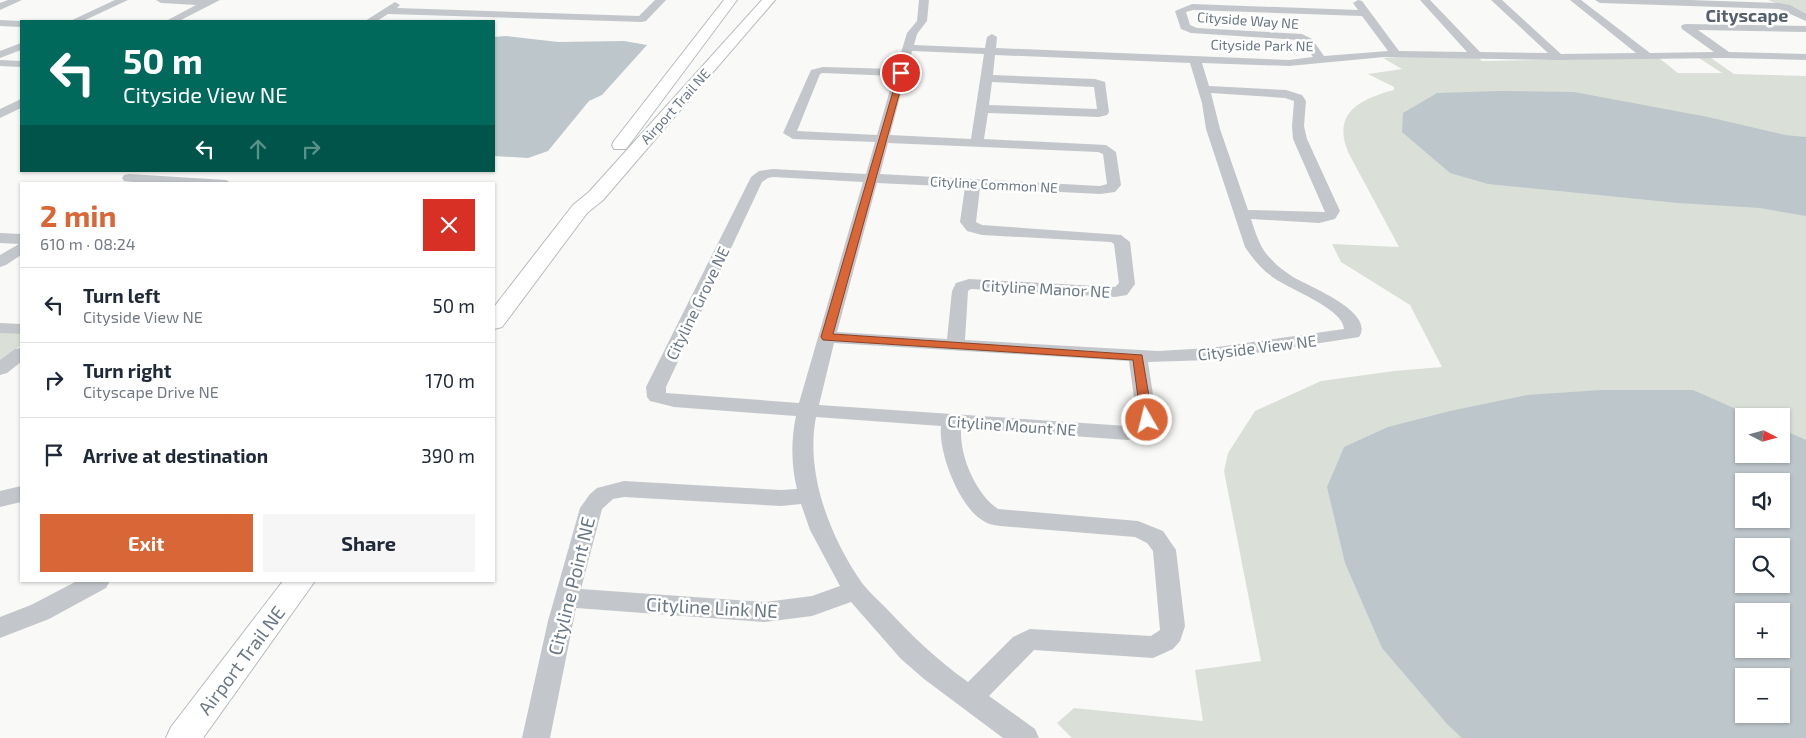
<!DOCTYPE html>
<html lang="en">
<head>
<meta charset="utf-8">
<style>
	:root { --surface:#fff; --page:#f6f6f7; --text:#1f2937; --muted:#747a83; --line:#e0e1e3; --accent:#d86637 }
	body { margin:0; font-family:"Exo 2",sans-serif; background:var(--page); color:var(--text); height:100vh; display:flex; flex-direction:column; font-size:19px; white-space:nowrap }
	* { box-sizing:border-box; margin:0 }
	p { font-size:16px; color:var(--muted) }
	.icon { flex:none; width:28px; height:28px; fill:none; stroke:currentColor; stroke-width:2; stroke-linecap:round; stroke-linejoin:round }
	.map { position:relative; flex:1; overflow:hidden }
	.drawer { position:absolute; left:20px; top:182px; width:475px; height:400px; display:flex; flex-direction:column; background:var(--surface); border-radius:0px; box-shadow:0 1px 4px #0004 }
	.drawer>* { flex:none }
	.hud { position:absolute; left:20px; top:20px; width:475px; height:152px; border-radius:0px; box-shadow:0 1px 4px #0004; background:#00695c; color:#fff; overflow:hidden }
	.needle { width:32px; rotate:96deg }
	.buttons { position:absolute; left:1735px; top:408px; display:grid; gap:10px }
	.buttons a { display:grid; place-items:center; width:55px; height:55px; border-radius:0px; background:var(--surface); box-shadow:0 1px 4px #0004; font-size:25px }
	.pin { position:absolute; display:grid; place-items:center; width:42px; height:42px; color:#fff; margin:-21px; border:2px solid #fff; border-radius:50%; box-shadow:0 1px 5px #0007 }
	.me { position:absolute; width:55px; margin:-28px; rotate:352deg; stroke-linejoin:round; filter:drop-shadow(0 0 4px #0008) }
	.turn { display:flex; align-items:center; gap:18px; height:105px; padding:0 20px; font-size:22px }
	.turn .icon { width:65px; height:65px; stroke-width:2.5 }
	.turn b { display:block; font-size:35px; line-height:42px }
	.lanes { display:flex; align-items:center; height:48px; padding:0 20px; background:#0003; justify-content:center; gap:25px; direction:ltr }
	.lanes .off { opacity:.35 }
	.round { display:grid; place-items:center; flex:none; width:52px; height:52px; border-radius:0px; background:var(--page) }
	.head { display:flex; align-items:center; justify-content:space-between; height:85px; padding:0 20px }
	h1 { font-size:30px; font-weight:700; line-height:38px; color:var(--accent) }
	.action { display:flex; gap:10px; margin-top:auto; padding:10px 20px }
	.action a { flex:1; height:58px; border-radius:0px; background:var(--accent); color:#fff; font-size:20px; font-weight:700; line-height:58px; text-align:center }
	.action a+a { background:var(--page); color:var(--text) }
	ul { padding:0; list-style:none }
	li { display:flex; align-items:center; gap:15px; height:75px; padding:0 20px; border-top:1px solid var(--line) }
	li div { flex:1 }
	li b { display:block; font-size:19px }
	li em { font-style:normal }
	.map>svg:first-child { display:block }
	.green { fill:#dae0d8; fill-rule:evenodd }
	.water { fill:#bdc6cb; fill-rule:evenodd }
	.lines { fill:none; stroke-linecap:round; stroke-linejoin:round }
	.major-casing { stroke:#b8bcc0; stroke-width:2 }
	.minor { fill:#c3c6ca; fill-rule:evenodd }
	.major { fill:#fff; fill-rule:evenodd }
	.route { fill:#d86637; stroke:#8c4224 }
	.labels { text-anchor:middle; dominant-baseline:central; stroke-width:5; stroke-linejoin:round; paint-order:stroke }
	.far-street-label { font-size:14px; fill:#6a7886; stroke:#fff }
	.street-label { font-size:16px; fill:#6a7886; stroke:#fff }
	.far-district-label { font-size:18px; font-weight:bold; fill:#57616b; stroke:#fff }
	.near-street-label { font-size:19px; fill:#6a7886; stroke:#fff }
</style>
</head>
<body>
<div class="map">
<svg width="1806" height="738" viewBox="0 0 1806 738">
	<rect width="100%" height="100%" fill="#f9f9f7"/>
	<path class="green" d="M1768,0H1806V15Z
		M1399,57H1477L1482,61L1659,58L1678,73H1722L1699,58H1711L1734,74L1806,76V738H1072L1057,723L1074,708L1203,721L1195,670L1261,661L1224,471L1228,453L1255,411L1321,381L1394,371L1442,367L1410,305L1341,262L1332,244L1399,247L1349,154C1331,114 1359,99 1394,90V87L1368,74L1402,69L1383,58ZM1744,416H1781V454H1744ZM1744,481H1781V519H1744ZM1744,546H1781V584H1744ZM1744,611H1781V649H1744ZM1744,676H1781V714H1744Z
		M0,332L21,334V345L0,361Z"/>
	<path class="water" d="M506,36L558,42L624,41L647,45L602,95L589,101L548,151L528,158L494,156V37Z
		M1500,91L1574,92L1708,117L1785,135L1806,137V216L1760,208L1678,203L1488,184L1450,173L1402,132L1403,113L1437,93Z
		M1601,390H1693L1752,416H1744V454H1781V429L1806,440V738H1462L1447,724L1382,648L1345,563L1327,487L1344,447L1388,427L1450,411L1527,395ZM1744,481H1781V519H1744ZM1744,546H1781V584H1744ZM1744,611H1781V649H1744ZM1744,676H1781V714H1744Z"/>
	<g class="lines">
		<g class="major-casing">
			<path id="major" d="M724,0H737L626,149H614L612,145L614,141Z
				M762,0H775L603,200L587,213L502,327L494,329V307L573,205L589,192Z
				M283,581H315L203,738H166L171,727Z"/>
		</g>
		<path class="minor" d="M8,0H22L0,10V3Z
			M115,0H128L83,21H70Z
			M156,0H220L179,21H166L196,5L161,3Z
			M655,0H666L646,21L642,22L388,14L377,21H365L395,2L400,5L397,8L639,16Z
			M919,0H929L927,21L917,34L914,45L985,48L987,37L992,34L997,37L996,48L1289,60L1313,57L1304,43L1299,40L1191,33L1181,29L1175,11L1192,4L1358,10L1353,3L1358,0L1362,1L1399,51L1467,52L1420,0H1430L1480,52L1548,53L1491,0H1502L1561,54L1636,53L1570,0H1581L1650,53L1714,52L1682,29L1681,27L1682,25L1686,24L1806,26V32L1698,30L1729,52L1806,54V60L1726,58L1558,60L1384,57L1289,66L1202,63L1209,86L1286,90L1302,95L1306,101L1304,126L1307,139L1340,211L1335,219L1319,223L1251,219C1256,234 1260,249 1272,260C1278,267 1286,272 1293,277C1308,286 1376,312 1359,337L1353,338L1210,360L1148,362L1157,420L1148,434L1128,440L961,428V430C960,457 976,494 998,509L1138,521L1163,531L1176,550L1185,626L1180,641L1173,649L1153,658L1034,650L989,696L1035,729L1039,738H1003L924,679L901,659L851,602L812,616L765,622L576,608L550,738H522L548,621L580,508L590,494L597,488L624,481L781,490L797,489C791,465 791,439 796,416L674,407L650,401L647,397L646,387L751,177L759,171L773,169L866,174L875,142L793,139L783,133L811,70L823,67L896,69L907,33L917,21ZM1193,10L1362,16L1388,51L1324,56L1312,39L1302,34L1197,28L1190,25L1186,12ZM912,51L984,54L971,139L890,135ZM995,55L1190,63L1202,103L1206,129L1245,247C1253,259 1262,270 1274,278C1289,289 1344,309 1344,329L1210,348L1158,351L965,340L968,291L971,289L1115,297L1127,295L1135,284L1130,242L1121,235L982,225L976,222L980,188L1100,194L1115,192L1121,185L1116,152L1106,145L984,139L988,113L1099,117L1107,115L1109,112L1105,82L1095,79L993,75ZM823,73L894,76L877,135L797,131L820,74ZM992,82L1094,87L1097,109L989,105ZM1211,93L1285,98L1294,101L1292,126L1293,139L1325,212L1248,210L1220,129ZM888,143L1098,152L1103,154L1107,184L1100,186L880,174ZM773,177L863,182L799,403L666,393V387L762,182L768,178ZM877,183L965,187L960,222L967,231L982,235L1111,242L1114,244L1119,283L1115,287L969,279L956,283L952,291L947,339L837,332ZM834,343L1129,361L1137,420L1134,424L1127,426L819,405ZM816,417L941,426C938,452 959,506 982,520C987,524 994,525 1000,526L1135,537L1147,543L1153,551L1160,630L1151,636L1030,629L1013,637L968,682C937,660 912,636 886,608C878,600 869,592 862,583C830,537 805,473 816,417ZM624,497L781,506L801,504L810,530L840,586L812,596L765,602L581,589L602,509L613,499Z
			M1595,0H1689L1779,3L1790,5L1806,14V21L1779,9L1600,3Z
			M0,20L21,21H23L21,27L0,26Z
			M21,43V50L0,58V51Z
			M0,60L21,61V67L0,66Z
			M21,99V108L0,118V109Z
			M129,174L226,180L233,184H153L124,181L122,178L124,175Z
			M0,233L21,234V255L6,265L0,267V255L19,244L0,243Z
			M0,323L21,324V334L0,333Z
			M21,348V362L7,373L0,375V360L15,349Z
			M21,486V502L0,507V491Z
			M77,581H110L106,588L49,619L0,638V617L31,605Z"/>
		<use href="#major" class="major"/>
	</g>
	<path class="route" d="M899,71L905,73L833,334L1142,355L1153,420L1151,422L1147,424L1141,420L1133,360L823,340L821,337Z"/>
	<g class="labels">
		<g class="far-street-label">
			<text transform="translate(1248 20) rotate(4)">Cityside Way NE</text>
			<text transform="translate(1262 45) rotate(1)">Cityside Park NE</text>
			<text transform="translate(675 106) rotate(-48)">Airport Trail NE</text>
			<text transform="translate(994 184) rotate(3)">Cityline Common NE</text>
		</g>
		<g class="street-label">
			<text transform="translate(1046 288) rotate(3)">Cityline Manor NE</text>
			<text transform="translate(697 303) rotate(-64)">Cityline Grove NE</text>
			<text transform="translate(1257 347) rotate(-7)">Cityside View NE</text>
			<text transform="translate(1012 425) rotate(4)">Cityline Mount NE</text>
		</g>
		<g class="far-district-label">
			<text x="1747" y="15">Cityscape</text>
		</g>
		<g class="near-street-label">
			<text transform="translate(571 586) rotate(-76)">Cityline Point NE</text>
			<text transform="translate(712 607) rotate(3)">Cityline Link NE</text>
			<text transform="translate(241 660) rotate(-53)">Airport Trail NE</text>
		</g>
	</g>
</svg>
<div class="buttons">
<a><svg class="needle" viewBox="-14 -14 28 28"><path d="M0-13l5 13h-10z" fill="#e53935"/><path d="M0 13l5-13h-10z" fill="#747a83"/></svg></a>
<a><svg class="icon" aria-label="sound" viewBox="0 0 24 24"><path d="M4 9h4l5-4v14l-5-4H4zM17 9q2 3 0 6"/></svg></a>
<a><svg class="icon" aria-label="search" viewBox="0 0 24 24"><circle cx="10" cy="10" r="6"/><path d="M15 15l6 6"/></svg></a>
<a>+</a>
<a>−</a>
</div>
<div class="pin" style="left:901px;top:73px;background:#d93025"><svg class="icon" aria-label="arrive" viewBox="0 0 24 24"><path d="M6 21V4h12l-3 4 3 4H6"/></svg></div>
<svg class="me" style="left:1147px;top:420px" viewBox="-20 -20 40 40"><circle r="17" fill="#d86637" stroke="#fff" stroke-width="3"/><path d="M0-11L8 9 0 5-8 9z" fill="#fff"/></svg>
<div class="hud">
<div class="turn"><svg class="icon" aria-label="left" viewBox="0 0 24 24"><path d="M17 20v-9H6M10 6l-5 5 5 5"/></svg><div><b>50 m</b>Cityside View NE</div></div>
<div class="lanes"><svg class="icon" aria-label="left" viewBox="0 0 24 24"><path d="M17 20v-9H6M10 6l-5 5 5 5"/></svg><svg class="icon off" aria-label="ahead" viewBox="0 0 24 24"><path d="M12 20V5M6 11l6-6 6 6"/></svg><svg class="icon off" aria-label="right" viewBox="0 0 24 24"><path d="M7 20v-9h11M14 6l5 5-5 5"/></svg></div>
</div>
<section class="drawer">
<div class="head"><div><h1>2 min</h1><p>610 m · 08:24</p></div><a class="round" style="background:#d93025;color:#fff"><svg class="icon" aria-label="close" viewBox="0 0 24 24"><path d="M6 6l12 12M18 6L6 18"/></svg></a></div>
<ul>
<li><svg class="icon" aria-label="left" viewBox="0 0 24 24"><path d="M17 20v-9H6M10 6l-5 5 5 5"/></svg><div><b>Turn left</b><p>Cityside View NE</p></div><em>50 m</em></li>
<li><svg class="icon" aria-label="right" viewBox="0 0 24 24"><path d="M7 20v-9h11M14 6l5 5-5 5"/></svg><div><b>Turn right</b><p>Cityscape Drive NE</p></div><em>170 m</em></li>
<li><svg class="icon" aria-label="arrive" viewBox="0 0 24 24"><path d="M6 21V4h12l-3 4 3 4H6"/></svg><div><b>Arrive at destination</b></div><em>390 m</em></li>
</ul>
<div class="action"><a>Exit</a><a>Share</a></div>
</section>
</div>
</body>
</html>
